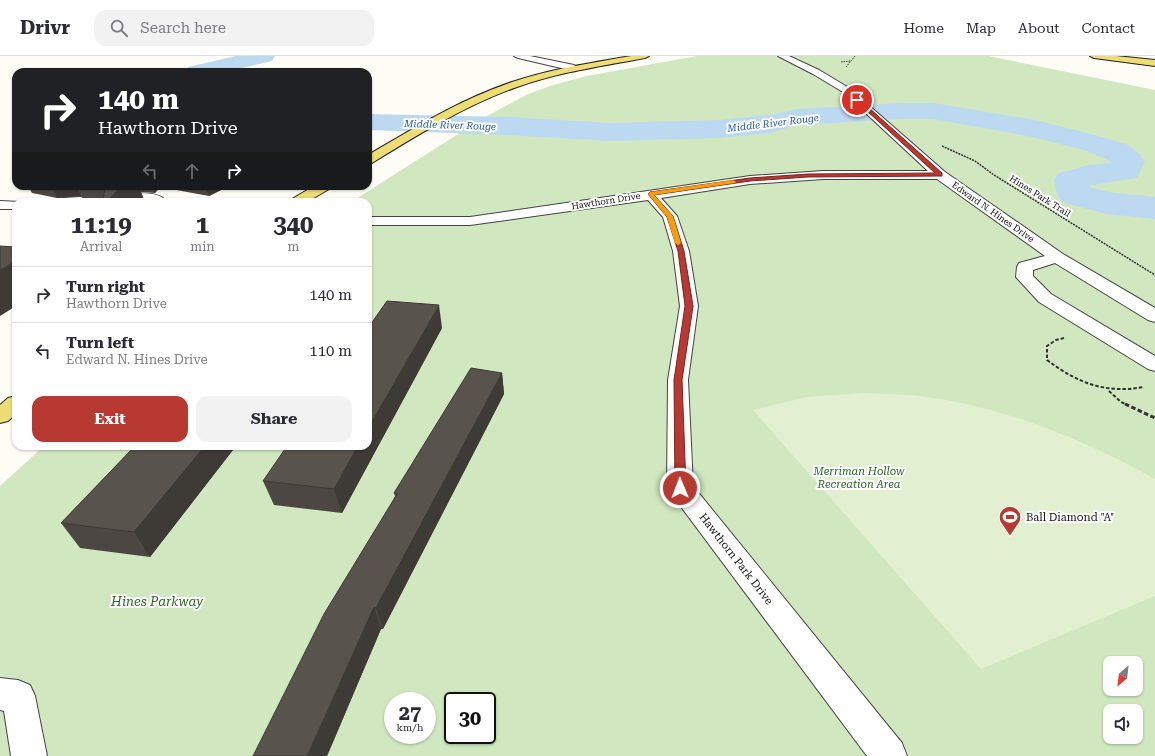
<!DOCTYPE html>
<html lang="en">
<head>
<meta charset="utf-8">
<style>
	:root { --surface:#fff; --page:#f2f2f3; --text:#2b2b33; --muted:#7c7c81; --line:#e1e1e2; --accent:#b73932 }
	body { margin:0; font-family:"Roboto Serif",serif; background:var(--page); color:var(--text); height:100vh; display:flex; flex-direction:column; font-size:15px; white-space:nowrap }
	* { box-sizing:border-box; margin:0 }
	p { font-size:13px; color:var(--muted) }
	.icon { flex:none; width:22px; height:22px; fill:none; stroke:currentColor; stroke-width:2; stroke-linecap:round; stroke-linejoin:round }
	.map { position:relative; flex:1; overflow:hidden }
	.panel { position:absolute; left:12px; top:142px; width:360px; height:252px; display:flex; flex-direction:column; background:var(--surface); border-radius:12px; box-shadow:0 1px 3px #0004 }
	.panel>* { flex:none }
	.top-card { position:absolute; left:12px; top:12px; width:360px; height:122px; border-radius:12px; box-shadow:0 1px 3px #0004; background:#202124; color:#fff; overflow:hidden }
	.needle { width:26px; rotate:208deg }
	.tools { position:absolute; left:1103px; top:600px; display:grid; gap:8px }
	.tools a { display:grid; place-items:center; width:40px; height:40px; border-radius:8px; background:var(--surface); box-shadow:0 1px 3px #0004; font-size:20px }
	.speed { position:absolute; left:384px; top:636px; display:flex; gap:8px; font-size:20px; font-weight:700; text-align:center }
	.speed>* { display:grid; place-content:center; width:52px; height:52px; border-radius:50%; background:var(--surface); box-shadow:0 1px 3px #0004; line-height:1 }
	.speed small { font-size:10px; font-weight:400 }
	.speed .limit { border:2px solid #111; border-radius:6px; background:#fff; color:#111 }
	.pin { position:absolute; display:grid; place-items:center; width:34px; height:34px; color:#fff; margin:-17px; border:2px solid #fff; border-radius:50%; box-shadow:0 1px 4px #0007 }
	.me { position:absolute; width:44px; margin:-22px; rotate:359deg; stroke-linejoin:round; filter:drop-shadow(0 0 3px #0008) }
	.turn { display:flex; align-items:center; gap:14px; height:84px; padding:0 20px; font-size:18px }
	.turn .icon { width:52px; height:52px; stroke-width:2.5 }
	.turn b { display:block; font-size:28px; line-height:34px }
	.lanes { display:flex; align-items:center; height:38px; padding:0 20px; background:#0003; justify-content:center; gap:20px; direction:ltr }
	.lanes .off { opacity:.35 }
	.eta { display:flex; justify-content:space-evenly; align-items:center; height:68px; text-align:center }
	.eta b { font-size:24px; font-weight:700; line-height:28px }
	.button { display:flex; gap:8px; margin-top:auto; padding:8px 20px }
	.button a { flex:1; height:46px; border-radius:12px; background:var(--accent); color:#fff; font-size:16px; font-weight:700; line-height:46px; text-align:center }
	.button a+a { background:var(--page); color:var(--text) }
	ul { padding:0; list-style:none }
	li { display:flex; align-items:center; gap:12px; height:56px; padding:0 20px; border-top:1px solid var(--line) }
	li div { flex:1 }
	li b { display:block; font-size:15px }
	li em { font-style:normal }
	header { display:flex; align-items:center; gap:24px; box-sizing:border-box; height:56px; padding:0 20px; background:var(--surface); border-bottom:1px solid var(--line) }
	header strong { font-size:19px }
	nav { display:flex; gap:22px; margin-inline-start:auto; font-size:14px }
	.search { width:280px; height:36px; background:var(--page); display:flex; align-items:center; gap:10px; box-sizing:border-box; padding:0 14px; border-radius:12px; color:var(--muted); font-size:15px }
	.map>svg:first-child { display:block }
	.green { fill:#d0e7c0; fill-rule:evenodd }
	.pitch { fill:#e2efd1 }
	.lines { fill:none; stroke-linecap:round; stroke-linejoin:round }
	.river { fill:#bdd9f2; fill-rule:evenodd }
	.minor-casing { stroke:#434343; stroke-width:2 }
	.major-casing { stroke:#212121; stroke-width:2 }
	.path-far3 { stroke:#323232; stroke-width:1; stroke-dasharray:1.5 1; stroke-linecap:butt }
	.path-far2 { stroke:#323232; stroke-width:1.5; stroke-dasharray:2 1; stroke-linecap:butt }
	.path-far1 { stroke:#323232; stroke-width:2; stroke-dasharray:3.5 2; stroke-linecap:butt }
	.path { stroke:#323232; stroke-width:3; stroke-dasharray:4.5 2.5; stroke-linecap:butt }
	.minor { fill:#fff; fill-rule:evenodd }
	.major { fill:#eedc75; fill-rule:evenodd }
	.wall { fill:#4c4742 }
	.shaded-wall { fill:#3e3a36 }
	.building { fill:#58534d; stroke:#3e3a36 }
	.route { fill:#b73932; stroke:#772520 }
	.slow { fill:#f59e0b }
	.labels { text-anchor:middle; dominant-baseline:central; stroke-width:4; stroke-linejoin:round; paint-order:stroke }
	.far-street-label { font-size:9px; fill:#101010; stroke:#fff }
	.far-water-label { font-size:10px; font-style:italic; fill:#225a9a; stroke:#fff }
	.park-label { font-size:11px; font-style:italic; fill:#2c6425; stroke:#fff }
	.poi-label { font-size:11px; fill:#101010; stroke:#fff; text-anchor:start }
	.street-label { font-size:11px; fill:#101010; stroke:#fff }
	.near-park-label { font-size:13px; font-style:italic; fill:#2c6425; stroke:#fff }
</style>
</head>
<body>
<header>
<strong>Drivr</strong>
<div class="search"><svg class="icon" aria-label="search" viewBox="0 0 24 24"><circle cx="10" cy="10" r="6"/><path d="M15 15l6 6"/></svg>Search here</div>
<nav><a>Home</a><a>Map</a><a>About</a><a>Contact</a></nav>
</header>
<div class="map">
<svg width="1155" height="700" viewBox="0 0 1155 700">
	<rect width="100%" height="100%" fill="#fefdf5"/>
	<path class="green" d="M697,0H988L1155,34V700H0V430L44,390H368V146H351L485,61L528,38L553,29L587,20ZM1110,607H1136V633H1110ZM393,645H427V679H393ZM453,645H487V679H453ZM1110,655H1136V681H1110Z"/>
	<path class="pitch" d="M863,337C884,338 906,338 927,341C1007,352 1085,384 1155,423V540L981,613L753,354L807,341Z"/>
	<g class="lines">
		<path class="river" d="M236,0H275L272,5L225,16H184L188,11Z
			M900,47H934L1035,64L1106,82L1128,89L1140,99L1145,106L1137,122L1092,129H1090V131L1108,136L1155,141V163L1106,158L1062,146L1057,138L1054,124L1059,117L1089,109L1111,107L1106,103L1084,94L1033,81L934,63H900L798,69L770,77L719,82L611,85L508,79L368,74V58L508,61L611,67L719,64L770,59L798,53Z"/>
		<g class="minor-casing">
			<path id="minor" d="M514,0H530L574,9L578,12L574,15L518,2Z
				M778,0H789L819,14L849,32L945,116L1063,198L1155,252V266L1148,264L1055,207L1033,214V220L1051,238L1155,300V315L1148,313L1039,246L1016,221L1017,211L1019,207L1045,200L937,123H823L750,128L661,142L677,160L689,195L698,250L688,324L693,430L902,687L907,700H867L667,432L668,324L680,250L673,195L663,161L648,144L470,169H368V161H470L750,120L823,115H928L843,36L813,18Z
				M119,130H137L135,133L122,138C135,138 159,134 167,146H109L108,145L105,146H56L58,143L63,142L96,140Z
				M0,145L21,146H16V153H0Z
				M0,622L18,624L30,629L35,640L47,700H11L4,655L0,654Z"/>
		</g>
		<g class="major-casing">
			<path id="major" d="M631,0H649L645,2C602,10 559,16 517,31C466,49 419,78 372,107L368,108V99C414,72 461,43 512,26C550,13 591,7 631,0Z
				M1090,0H1116L1155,4V10L1094,2Z
				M314,130H331L329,133L307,146H290L292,143Z
				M16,340V358L8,365L0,367V349L8,342Z"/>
		</g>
		<path class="path-far3" d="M841,6L851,5
			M846,11L855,0"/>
		<path class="path-far2" d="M942,90L975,105L994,119L1155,219"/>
		<path class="path-far1" d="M1064,282L1056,284L1047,290V304C1078,327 1105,338 1144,331
			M1109,335L1121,346L1128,349"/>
		<path class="path" d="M1125,348L1155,362"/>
		<use href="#minor" class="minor"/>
		<use href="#major" class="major"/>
	</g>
	<path class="wall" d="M28,130H229L209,140L160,131L155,137L141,136L145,146H84L81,140L57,142L32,137Z
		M442,272L342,457L274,449L263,425Z
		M502,317L504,338L383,573H381L327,700L395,440L394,437Z
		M135,390H236L150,501L80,492L61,467Z"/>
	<path class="shaded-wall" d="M51,130H76L81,140L57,142Z
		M122,130H138L145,146H106Z
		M152,130H159L160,131L155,137Z
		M205,130H229L209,140Z
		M16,205V250L0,260V214Z
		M439,249L442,272L342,457L334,433L358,390H368V373Z
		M502,317L504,338L383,573L376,552Z
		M205,390H236L150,501L134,476Z
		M374,551L381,573L327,700H307Z"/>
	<path class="building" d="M105,130H122L106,146H103Z
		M0,190L16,191V205L0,214Z
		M387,245L439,249L368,373V272Z
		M471,312L502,317L376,552L374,551L307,700H253L324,558L397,438L394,437Z
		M135,390H205L134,476L61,467Z
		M287,390H358L334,433L263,425Z"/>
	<path class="route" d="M856,43H859L942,117V120L808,121L750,125L654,139L673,160L684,195L693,250L682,324L686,432L684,434H677L675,432L674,324L685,250L678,195L667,161L648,138L650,136L750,122L808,118L935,117L856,45Z"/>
	<path class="slow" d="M733,124L736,126L735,127L654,139L673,160L681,187L678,189L675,187L667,161L648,138L650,136Z"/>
	<defs>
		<g id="stadium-pin" transform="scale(1.15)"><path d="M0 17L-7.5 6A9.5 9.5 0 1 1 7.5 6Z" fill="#b73932" stroke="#fff"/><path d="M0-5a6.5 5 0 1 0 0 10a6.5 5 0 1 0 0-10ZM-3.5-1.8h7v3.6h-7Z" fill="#fff"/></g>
	</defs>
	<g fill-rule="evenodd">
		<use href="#stadium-pin" x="1010" y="461"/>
	</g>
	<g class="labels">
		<g class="far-street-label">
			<text transform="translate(1040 140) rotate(32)">Hines Park Trail</text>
			<text transform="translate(606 145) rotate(-9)">Hawthorn Drive</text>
			<text transform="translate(993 156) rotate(35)">Edward N. Hines Drive</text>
		</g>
		<g class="far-water-label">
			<text transform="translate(773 67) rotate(-7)">Middle River Rouge</text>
			<text transform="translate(450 69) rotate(2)">Middle River Rouge</text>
		</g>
		<g class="park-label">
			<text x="859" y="415">Merriman Hollow<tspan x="859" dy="13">Recreation Area</tspan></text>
		</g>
		<g class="poi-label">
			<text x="1026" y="461">Ball Diamond "A"</text>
		</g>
		<g class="street-label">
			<text transform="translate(736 503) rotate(52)">Hawthorn Park Drive</text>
		</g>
		<g class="near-park-label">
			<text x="157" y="545">Hines Parkway</text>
		</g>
	</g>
</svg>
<div class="tools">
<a><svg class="needle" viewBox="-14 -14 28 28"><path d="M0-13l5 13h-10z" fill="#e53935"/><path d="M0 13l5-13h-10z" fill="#7c7c81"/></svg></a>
<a><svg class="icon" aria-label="sound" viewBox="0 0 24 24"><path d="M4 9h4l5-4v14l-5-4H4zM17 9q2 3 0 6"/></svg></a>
</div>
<div class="speed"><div>27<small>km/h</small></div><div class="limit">30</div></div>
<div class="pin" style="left:857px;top:44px;background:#d93025"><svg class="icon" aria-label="arrive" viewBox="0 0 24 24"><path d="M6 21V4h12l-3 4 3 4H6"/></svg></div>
<svg class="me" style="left:680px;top:432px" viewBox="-20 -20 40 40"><circle r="17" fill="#b73932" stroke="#fff" stroke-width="3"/><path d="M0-11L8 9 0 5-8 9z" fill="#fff"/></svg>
<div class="top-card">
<div class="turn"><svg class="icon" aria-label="right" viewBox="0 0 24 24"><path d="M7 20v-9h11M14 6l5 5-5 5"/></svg><div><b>140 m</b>Hawthorn Drive</div></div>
<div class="lanes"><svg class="icon off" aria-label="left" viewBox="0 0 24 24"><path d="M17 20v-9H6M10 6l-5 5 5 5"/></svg><svg class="icon off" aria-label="ahead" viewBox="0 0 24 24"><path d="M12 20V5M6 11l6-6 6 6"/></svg><svg class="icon" aria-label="right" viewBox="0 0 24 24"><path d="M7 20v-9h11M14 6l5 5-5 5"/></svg></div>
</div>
<section class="panel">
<div class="eta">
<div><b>11:19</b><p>Arrival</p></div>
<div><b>1</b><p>min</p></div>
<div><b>340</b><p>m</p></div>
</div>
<ul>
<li><svg class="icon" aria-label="right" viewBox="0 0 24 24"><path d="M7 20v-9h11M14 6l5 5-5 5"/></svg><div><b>Turn right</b><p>Hawthorn Drive</p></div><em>140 m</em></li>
<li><svg class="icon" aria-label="left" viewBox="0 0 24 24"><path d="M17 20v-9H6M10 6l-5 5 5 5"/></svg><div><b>Turn left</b><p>Edward N. Hines Drive</p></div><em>110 m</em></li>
</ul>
<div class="button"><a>Exit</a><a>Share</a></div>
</section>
</div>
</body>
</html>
